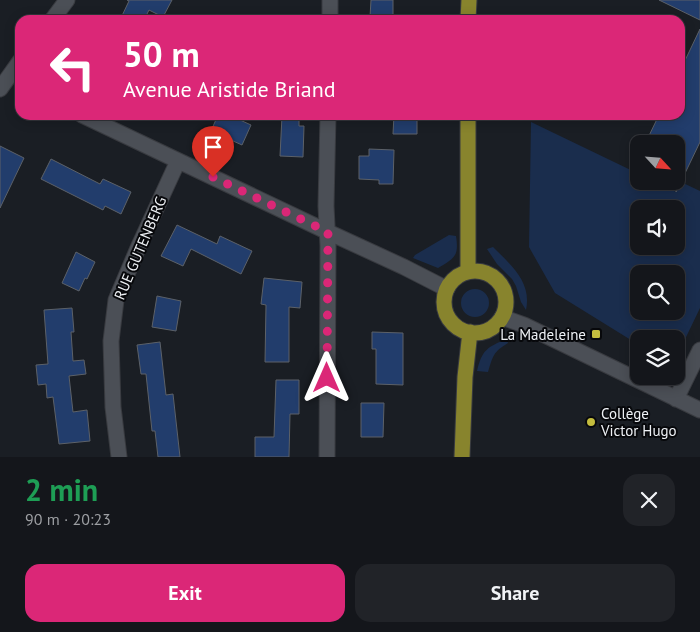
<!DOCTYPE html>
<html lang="en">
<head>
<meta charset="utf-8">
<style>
	:root { --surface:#14161b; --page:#212328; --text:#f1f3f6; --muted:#9d9fa3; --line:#33353a; --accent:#db2777 }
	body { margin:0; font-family:"PT Sans",sans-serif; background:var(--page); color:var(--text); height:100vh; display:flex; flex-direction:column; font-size:19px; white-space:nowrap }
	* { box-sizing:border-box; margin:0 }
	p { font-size:16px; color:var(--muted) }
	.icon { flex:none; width:28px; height:28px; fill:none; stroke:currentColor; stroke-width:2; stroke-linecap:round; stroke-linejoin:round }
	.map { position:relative; height:457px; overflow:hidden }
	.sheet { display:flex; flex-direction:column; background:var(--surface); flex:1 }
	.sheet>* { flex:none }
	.guide { position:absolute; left:15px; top:15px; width:670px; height:105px; border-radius:15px; box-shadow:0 2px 12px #0003,0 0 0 1px var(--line); background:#db2777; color:#fff; overflow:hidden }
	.needle { width:32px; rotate:116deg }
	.buttons { position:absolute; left:630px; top:135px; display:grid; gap:10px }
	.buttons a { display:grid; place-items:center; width:55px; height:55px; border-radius:10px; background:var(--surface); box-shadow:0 2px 12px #0003,0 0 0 1px var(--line); font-size:25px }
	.pin { position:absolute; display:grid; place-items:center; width:42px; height:42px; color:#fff; margin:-51px -21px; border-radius:50% 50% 50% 0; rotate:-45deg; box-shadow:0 0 5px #0007 }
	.pin .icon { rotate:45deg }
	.me { position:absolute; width:55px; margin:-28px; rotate:0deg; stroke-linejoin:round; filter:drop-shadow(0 0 4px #0008) }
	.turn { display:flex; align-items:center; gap:18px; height:105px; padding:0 25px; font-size:22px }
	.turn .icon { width:65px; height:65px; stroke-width:2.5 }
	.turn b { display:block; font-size:35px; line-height:42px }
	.round { display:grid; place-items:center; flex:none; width:52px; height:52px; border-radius:15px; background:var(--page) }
	.headline { display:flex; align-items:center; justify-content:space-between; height:85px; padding:0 25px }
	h1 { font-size:30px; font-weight:700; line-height:38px; color:#1e9e55 }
	.cta { display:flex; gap:10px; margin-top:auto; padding:10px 25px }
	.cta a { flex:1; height:58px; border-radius:15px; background:var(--accent); color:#fff; font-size:20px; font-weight:700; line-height:58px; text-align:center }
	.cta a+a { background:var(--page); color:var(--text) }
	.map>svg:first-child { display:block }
	.green { fill:#1a2d4d; fill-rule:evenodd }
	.building { fill:#223d6c; stroke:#5c6168 }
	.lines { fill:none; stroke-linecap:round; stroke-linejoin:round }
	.minor-casing { stroke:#393b40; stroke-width:17 }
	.major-casing { stroke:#393b40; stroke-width:17 }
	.minor { stroke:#4b4f56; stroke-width:15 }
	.major { stroke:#88842d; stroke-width:15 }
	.route { stroke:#db2777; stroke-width:9; stroke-dasharray:0 16.2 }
	.poi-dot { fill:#c4bd3e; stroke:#07080b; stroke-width:2 }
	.labels { text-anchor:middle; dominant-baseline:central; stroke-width:4; stroke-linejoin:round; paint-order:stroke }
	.street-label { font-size:15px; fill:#eef1f5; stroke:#07080b }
	.poi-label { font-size:15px; fill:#eef1f5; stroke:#07080b; text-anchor:end }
</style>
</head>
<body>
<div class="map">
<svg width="700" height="457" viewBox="0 0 700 457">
	<rect width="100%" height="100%" fill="#1a1e24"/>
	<path class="green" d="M531,122L639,174V181H654L676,192L681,182L700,191V308L676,358V339H639V345L555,293L529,247ZM639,209H676V246H639ZM639,274H676V311H639Z
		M449,235L456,236C459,256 455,258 438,268L413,258L415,255Z
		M493,247C511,265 532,282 526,310L521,302L516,286L512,279L497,264L487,249Z
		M461 303a14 14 0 1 1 28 0a14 14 0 1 1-28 0Z
		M507,339L508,343C493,352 493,356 488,372L477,371C482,350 487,347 507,339Z"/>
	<path class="building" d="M127,0H172L163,17L149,10L144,20H120L129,1Z
		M371,0H393V17H370Z
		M659,0H700V20Z
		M700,29V142L676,192V144H645L659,115H680V71Z
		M218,115H229L251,125L242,145L211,131Z
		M394,115H417V134H393Z
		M282,116L299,117V126H304L303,157L280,156Z
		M0,146L24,158L0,208Z
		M369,149L394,150L393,184H379V180L359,179V156H369Z
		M51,159L100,184L103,179L131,192L121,214L105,206L103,210L41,179Z
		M177,225L217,244L220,236L252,251L241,274L191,249L183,266L161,256Z
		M76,252L95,262L87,279L85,278L79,291L62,283Z
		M264,278L302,282L300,308L289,307V362H265L266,305L261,304Z
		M157,296L181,301L176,331L152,327Z
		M72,308L74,332H71L73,361L84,360L86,374L69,376L73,412L87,410L90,441L59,444L53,397L47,398L46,384L38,385L36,365L48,364L44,310Z
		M372,332L403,333V385L376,384V349H372Z
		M160,342L166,395L173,394L180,457H158L155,431H152L146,374H141L137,345Z
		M276,380H299V414H290L289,457H255V437H274Z
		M361,403H384L383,437H361Z"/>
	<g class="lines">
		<g class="minor-casing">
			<path id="minor" d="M52,20L67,0
				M330,20V0
				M0,89L20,61
				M82,115L328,232L404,267L447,289
				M502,317L524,325L700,410
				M676,399L700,350
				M119,457L113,407L111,341L116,300L138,248L178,161
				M327,457L328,246L326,206L328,115"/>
		</g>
		<g class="major-casing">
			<path id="major" d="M468,20L469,0
				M444 302a31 31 0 1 1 62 0a31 31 0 1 1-62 0Z
				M468,272V115
				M462,457L465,377L470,332"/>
		</g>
		<use href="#minor" class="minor"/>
		<use href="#major" class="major"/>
	</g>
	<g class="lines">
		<path class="route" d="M213,177L328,232L327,378"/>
	</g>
	<g class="poi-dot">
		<rect x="591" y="329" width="10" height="10" rx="2.5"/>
		<circle cx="591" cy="422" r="5"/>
	</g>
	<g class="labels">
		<g class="street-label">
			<text transform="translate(140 248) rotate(-67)">RUE GUTENBERG</text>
		</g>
		<g class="poi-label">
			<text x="586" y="334">La Madeleine</text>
			<text x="601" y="413" text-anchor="start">Collège<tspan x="601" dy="17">Victor Hugo</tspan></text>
		</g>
	</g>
</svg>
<div class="buttons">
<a><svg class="needle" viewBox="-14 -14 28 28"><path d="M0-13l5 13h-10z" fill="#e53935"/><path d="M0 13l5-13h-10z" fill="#9d9fa3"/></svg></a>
<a><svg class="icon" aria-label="sound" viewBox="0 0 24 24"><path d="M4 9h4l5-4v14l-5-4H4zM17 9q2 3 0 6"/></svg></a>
<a><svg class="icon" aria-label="search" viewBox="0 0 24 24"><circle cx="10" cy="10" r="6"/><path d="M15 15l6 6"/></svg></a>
<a><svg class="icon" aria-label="layers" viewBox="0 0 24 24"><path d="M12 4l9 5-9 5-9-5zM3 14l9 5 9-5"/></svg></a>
</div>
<div class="pin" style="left:213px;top:177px;background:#d93025"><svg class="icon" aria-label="arrive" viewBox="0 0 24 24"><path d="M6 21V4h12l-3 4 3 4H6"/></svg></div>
<svg class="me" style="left:327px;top:378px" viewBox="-20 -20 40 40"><path d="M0-17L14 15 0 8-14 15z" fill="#db2777" stroke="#fff" stroke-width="4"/></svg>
<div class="guide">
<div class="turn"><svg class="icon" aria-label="left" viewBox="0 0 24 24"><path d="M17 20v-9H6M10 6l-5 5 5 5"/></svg><div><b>50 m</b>Avenue Aristide Briand</div></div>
</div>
</div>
<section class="sheet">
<div class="headline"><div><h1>2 min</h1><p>90 m · 20:23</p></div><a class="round"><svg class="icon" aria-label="close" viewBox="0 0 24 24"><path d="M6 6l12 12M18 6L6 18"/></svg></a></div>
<div class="cta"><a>Exit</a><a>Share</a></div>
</section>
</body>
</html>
